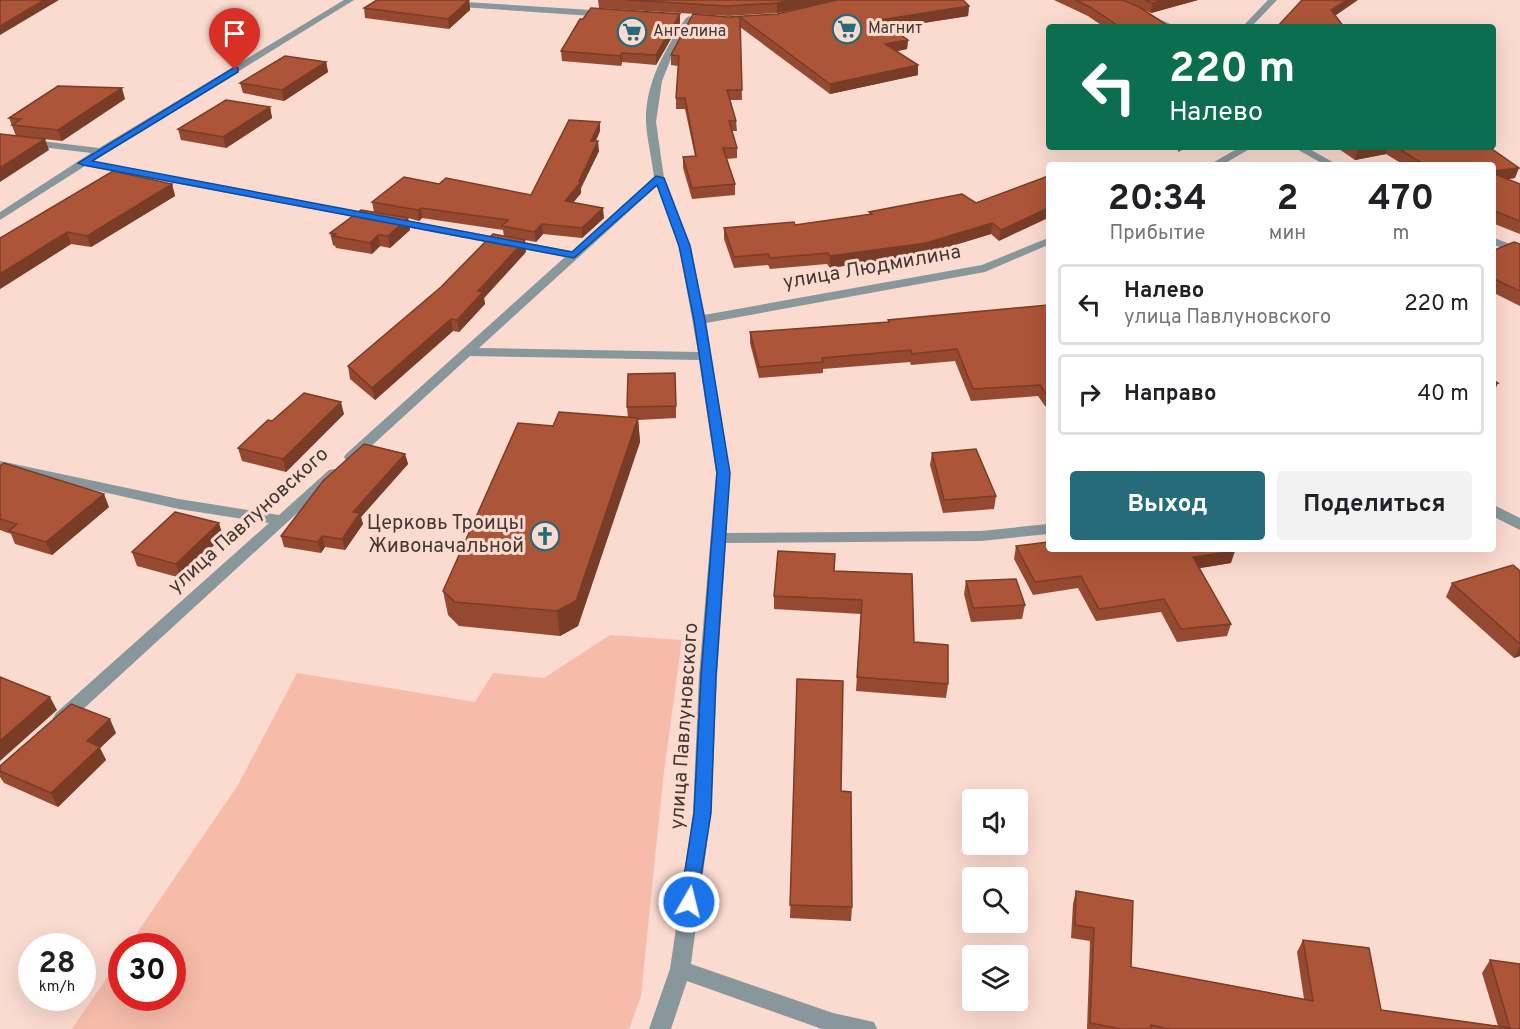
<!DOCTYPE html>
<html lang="ru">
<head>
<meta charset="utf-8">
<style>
	:root { --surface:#fff; --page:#f2f2f2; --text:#202124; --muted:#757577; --line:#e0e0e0; --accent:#256b7a }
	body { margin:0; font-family:Overpass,sans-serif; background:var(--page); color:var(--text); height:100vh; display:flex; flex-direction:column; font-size:22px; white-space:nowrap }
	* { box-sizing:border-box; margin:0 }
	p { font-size:20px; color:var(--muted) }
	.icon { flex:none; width:33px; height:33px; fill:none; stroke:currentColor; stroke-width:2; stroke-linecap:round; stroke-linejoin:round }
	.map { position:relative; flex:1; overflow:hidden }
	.panel { position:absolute; left:1046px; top:162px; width:450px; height:390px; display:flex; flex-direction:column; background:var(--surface); border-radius:6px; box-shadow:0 6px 24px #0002 }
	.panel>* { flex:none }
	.hud { position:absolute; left:1046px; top:24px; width:450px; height:126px; border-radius:6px; box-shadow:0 6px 24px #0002; background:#0b6e4f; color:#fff; overflow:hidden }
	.fabs { position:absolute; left:962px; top:789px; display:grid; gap:12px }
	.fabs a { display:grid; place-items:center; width:66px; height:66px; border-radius:6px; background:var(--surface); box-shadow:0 6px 24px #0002; font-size:30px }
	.speed { position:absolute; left:18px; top:933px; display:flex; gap:12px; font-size:30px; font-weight:700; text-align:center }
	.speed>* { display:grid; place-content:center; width:78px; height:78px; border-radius:50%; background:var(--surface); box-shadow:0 6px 24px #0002; line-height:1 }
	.speed small { font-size:15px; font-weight:400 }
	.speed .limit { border:9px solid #d22; background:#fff; color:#111 }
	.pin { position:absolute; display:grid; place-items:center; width:51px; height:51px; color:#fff; margin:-62px -26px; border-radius:50% 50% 50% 0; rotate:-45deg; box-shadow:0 0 6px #0007 }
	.pin .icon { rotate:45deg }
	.me { position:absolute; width:66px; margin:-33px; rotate:8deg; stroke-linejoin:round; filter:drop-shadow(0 0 4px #0008) }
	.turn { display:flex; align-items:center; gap:21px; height:126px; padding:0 24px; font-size:27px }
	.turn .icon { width:78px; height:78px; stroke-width:2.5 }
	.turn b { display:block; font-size:42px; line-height:51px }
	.eta { display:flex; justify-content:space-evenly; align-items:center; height:102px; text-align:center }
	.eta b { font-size:36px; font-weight:700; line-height:42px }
	.primary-button { display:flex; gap:12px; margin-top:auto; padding:12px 24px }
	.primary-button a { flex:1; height:69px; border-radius:6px; background:var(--accent); color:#fff; font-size:24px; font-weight:700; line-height:69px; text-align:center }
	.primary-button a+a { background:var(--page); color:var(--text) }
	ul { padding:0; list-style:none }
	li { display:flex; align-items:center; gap:18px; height:81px; margin:0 12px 9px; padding:0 12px; border:3px solid var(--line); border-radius:6px }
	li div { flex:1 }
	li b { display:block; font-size:22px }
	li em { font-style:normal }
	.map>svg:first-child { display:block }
	.green { fill:#f6bca9 }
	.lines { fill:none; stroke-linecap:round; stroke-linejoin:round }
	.minor { fill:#88979b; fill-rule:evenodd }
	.wall { fill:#954930 }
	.shaded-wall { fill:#793c27 }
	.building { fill:#ad5538; stroke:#793c27; stroke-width:1.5 }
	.route { fill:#1a73e8; stroke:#114b97; stroke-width:1.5 }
	.labels { text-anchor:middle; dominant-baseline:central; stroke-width:6; stroke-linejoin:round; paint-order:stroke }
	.far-poi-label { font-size:16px; fill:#453834; stroke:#fbdacf; text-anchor:start }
	.street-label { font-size:20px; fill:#453834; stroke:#fbdacf }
	.poi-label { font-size:20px; fill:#453834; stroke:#fbdacf; text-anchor:end }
</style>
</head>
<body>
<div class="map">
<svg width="1520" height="1029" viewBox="0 0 1520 1029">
	<rect width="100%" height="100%" fill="#fbdacf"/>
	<path class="green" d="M610,635L682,640L663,779L641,996L629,1029H72L121,957L122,998H172V946H128L238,785L297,673L475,702L493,673L544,678Z"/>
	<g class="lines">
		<path class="minor" d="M344,0H354L92,162L572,251L654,177C652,159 647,140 646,122C645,83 665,50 685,19L689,16L693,19L672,56L662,81L656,122L664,178L691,246L704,315L982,265L1048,238V245L985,272L706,323L730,473L726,533L981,531L1048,524V534L981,541L726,543L717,676L711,813L691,964L833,1013L874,1022L877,1029H822L687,981L671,1029H649L670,969L693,813L699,676L716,473L699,360L470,356L356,460H346L344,457L346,454L565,257L85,166L0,220V212L91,153L0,142V136L99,148ZM657,186L679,246L698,352L479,348Z
			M1106,0H1117L1177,27H1166Z
			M1268,0H1277L1251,27H1242Z
			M449,1L607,11L611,14L607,17L446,6V2Z
			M1240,147H1253L1222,165H1209Z
			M1293,147H1306L1338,165H1325Z
			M1492,237L1520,248V255L1492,244Z
			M0,461L179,499L279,515L329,470L334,469L341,473L68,723L62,725L56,723L53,718L56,713L269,523L179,509L0,469Z
			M1492,504L1520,518V530L1492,516Z"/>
	</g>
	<path class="wall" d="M469,0L470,10L449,29L365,18L364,8Z
		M598,0H963L969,6L968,16L891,28L908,40L907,49L897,51L918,65V75L830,94L740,27L742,100H730L736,121L737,131H732L737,148V158L726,159L735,184V195L692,199L683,168V157L695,156L685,109H676V98L678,66L671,65V55L728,17L777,14L815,5L777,13L728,16L599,8Z
		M1054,0H1198L1151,13L1140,8L1170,27H1104L1088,16Z
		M680,14V23L656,65L622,62L621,66L562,61L561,51Z
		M326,62L328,72L284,101L243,93L240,83Z
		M125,99L62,141L16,136L9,118Z
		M270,107L272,118L226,148L181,140L178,129Z
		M600,131L596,141L599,151L581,188V193L573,203L604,218L582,238L543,234L536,242L504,236L503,230L422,218L419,221L408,218L410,230L390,248L380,246L372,254L336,248L335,246L333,245L330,233L374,212L372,202L439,184L531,195Z
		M1336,147H1489L1515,178L1508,179L1520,184V234L1492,223V165H1404L1386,154L1355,160Z
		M1048,176L999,241L991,234L925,254L830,268L827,264L770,269L768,265L734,268L724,239V228L795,225L869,215V212L976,203Z
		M172,184L175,196L91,247L71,244L0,289V238Z
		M1520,244V306L1492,292V251Z
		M526,252L484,298L485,304L459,332L453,331L375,400L350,379L348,366Z
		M1048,305V406H1045L1038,396L971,401L955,361L911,365L910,362L823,369V373L759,378L750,343V332L888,322V320Z
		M676,386V418L638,420L640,442L578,626L560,636L459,626L448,615L443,591L628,418L627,407Z
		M344,414L286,472L242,461L238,448L272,421Z
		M932,453L996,496L994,509L943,513L930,465Z
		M405,454L408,464L361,517L363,524L345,550L325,547L321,553L284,547L281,536Z
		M0,466L109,507L52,555L15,544L11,534L0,530Z
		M223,536L181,578L137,566L132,552Z
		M1016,546L1231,563L1199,568L1231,624L1227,636L1177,642L1161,612L1096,621L1078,588L1033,595L1014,559Z
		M834,571L914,642L948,684L946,698L856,691L861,614L774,609V596Z
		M1520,571V656L1514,658L1446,597L1452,583Z
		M966,581L1025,605L1022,619L971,622L964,594Z
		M797,679L841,791L852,907L851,921L790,918Z
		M116,733L100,748L106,760L58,807L4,783L0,777V771Z
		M1076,891L1131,967L1304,999L1297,952L1303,940L1381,1010L1498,1026L1482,973L1490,960L1520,1029H1087L1090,941L1071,938L1073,904Z"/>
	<path class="shaded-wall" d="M44,0H59L0,35V26Z
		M469,0L470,10L449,29L448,19Z
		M793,0H840L777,13V3Z
		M1165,0H1198L1151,13L1152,3Z
		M1347,0H1358L1329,20L1331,10Z
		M969,6L968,16L879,30L880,20Z
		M680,14V23L656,65V55Z
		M908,40L907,49L884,54L885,44Z
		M622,53V62L621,66L620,56Z
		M326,62L328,72L284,101L282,90Z
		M918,65V75L830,94V84Z
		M122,88L125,99L62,141L58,130Z
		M270,107L272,118L226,148L223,137Z
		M600,122V131L591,150V141Z
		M45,139L49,150L0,182V168Z
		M598,141L599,151L581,188V193L566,211L565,201L579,181Z
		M1179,147H1187L1178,152Z
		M1370,147H1388L1386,154L1355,160L1358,149Z
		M1519,168L1515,178L1492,181V171Z
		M172,184L175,196L91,247L87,236Z
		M421,208L422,218L419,221L418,210Z
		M603,208L604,218L582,238V228Z
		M1048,208V218L999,241L1001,230Z
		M408,218L410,230L390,248L388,236Z
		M992,223L991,234L925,254L830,268V256Z
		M542,224L543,234L536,242L534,232Z
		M67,232L71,244L0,289V274Z
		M378,235L380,246L372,254L370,243Z
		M525,240L526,252L484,298L485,304L459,332L457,320L478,291Z
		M451,319L453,331L375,400L372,388Z
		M1498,383L1493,395L1492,384Z
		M1048,394V406H1045L1047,395Z
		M341,402L344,414L286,472L283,459Z
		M638,418L640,442L578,626L560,636L557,611Z
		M405,454L408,464L361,517L363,524L345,550L342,539L353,512Z
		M104,494L109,507L52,555L46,542Z
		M219,523L223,536L181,578L176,564Z
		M322,536L325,547L321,553L318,542Z
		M1235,551L1231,563L1189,570L1193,557Z
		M1520,646V656L1514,658Z
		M50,697L57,710L0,761V741Z
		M110,719L116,733L100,748L106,760L58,807L51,793L87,741Z"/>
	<path class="building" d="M0,0H44L0,26Z
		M377,0H469L448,19L364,8Z
		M627,0H793L777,3L728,6Z
		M837,0H963L969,6L880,20L908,40L885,44L918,65L830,84L740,17L742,90H727L736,121H729L737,148H723L735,184L692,188L683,157L696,156L685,98H676L679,56L671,55L693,14L728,17L777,14Z
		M1075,0H1123L1139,7L1170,27H1120L1090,7Z
		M1145,0H1165L1152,3Z
		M1302,0H1347L1331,10L1344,27H1277Z
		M591,8L680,14L656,55L622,53L620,56L561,51L580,19H583Z
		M285,56L326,62L282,90L240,83Z
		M58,86L122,88L58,130L12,125L21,119L9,118Z
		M226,100L270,107L223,137L178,129Z
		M569,120L600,122L591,141H598L579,181L580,183L565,201L603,208L582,228L542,224L534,232L502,226L508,220L421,208L418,210L372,202L404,177L439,184L446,178L531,195Z
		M0,134L45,139L0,168Z
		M1355,147H1370L1358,149Z
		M1396,147H1489L1519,168L1492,171V165H1425Z
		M113,171L172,184L87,236L67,232L0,274V238Z
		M1492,173L1520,184V221L1492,210Z
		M1048,176V208L1001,230L992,223L926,243L830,256L828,253L770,258L768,254L734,257L724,228L794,222L795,225L872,214L869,212L962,194L976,203Z
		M361,210L408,218L388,236L378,235L370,243L333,236L336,234L330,233Z
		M493,234L525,240L478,291L483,292L457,320L451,319L372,388L348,366L441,287Z
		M1514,242L1520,244V291L1492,278V251Z
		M1048,305V394L1047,395L1040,385L973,389L957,349L912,354L911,350L822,358L823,362L759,367L750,332L889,322L888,320Z
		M675,373L676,406L627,407L628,374Z
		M1492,379L1498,383L1492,384Z
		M304,393L341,402L283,459L238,448L268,420L272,421Z
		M559,412L638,418L576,601L557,611L455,602L443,591L518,423L553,426Z
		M364,444L405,454L353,512L360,513L342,539L322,536L318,542L281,536L323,481Z
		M976,449L996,496L944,500L932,453Z
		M4,463L104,494L46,542L9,531L17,524L0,519V466Z
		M175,512L219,523L176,564L132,552Z
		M1048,542V549H1234L1235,551L1193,557L1231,624L1181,629L1164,599L1099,609L1081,576L1035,582L1016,546Z
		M778,551L835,554L834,571L912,574L914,642L948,645V684L857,677L862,600L774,596Z
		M1513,565L1520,571V644L1452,583Z
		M1016,579L1025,605L973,608L966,581Z
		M0,677L50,697L0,741Z
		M797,679L843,681L841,791L851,792L852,907L790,905Z
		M71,704L110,719L87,741L100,747L51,793L0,771V766Z
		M1076,891L1133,901L1131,967L1313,1001L1303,940L1369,948L1381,1010L1510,1028L1490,960L1520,964V1029H1169L1151,1025V1029H1121L1090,1023L1094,928L1075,925Z"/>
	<path class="route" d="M235,67L238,68V72L92,161L572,252L656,176L664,178L690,246L705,320L730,473L716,676L711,813L696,907L689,910L683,907L680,902L694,813L701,676L717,473L694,320L679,246L657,185L574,258L83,165L78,163Z"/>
	<defs>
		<g id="supermarket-ring" transform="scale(1.5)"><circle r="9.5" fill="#fbdacf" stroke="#256b7a" stroke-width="1.5"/><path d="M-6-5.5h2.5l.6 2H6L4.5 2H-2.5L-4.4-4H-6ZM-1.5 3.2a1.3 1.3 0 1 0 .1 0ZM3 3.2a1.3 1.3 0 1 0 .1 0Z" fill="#256b7a"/></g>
		<g id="church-ring" transform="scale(1.5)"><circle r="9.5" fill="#fbdacf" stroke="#256b7a" stroke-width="1.5"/><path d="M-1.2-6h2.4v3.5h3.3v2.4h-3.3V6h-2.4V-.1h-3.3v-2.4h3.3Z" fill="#256b7a"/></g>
	</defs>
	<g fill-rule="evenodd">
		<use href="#supermarket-ring" x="847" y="29"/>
		<use href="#supermarket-ring" x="632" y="32"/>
		<use href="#church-ring" x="545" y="536"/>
	</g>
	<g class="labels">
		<g class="far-poi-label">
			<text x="868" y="29">Магнит</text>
			<text x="653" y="32">Ангелина</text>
		</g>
		<g class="street-label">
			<text transform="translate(872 268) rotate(-10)">улица Людмилина</text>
			<text transform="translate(249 521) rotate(-42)">улица Павлуновского</text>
			<text transform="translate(685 726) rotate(-86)">улица Павлуновского</text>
		</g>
		<g class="poi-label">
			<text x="524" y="524">Церковь Троицы<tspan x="524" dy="23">Живоначальной</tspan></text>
		</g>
	</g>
</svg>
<div class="fabs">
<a><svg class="icon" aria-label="sound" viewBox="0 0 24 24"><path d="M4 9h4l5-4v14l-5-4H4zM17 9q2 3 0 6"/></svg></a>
<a><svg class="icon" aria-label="search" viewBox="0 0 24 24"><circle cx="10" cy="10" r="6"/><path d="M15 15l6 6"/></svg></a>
<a><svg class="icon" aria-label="layers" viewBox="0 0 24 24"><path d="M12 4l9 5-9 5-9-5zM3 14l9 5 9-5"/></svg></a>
</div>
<div class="speed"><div>28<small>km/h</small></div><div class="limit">30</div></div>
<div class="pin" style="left:235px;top:70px;background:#d93025"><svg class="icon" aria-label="arrive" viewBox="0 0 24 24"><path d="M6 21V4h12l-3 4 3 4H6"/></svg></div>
<svg class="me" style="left:689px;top:902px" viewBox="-20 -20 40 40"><circle r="17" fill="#1a73e8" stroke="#fff" stroke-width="3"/><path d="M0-11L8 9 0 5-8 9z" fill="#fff"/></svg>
<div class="hud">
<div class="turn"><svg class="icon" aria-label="left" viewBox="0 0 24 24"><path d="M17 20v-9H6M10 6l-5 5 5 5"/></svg><div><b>220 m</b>Налево</div></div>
</div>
<section class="panel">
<div class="eta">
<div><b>20:34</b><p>Прибытие</p></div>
<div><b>2</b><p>мин</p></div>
<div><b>470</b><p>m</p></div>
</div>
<ul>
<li><svg class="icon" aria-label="left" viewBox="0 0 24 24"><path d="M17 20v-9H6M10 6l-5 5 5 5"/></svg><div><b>Налево</b><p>улица Павлуновского</p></div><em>220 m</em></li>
<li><svg class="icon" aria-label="right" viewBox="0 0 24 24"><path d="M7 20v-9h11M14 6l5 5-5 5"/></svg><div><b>Направо</b></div><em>40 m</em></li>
</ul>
<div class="primary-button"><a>Выход</a><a>Поделиться</a></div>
</section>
</div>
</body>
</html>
